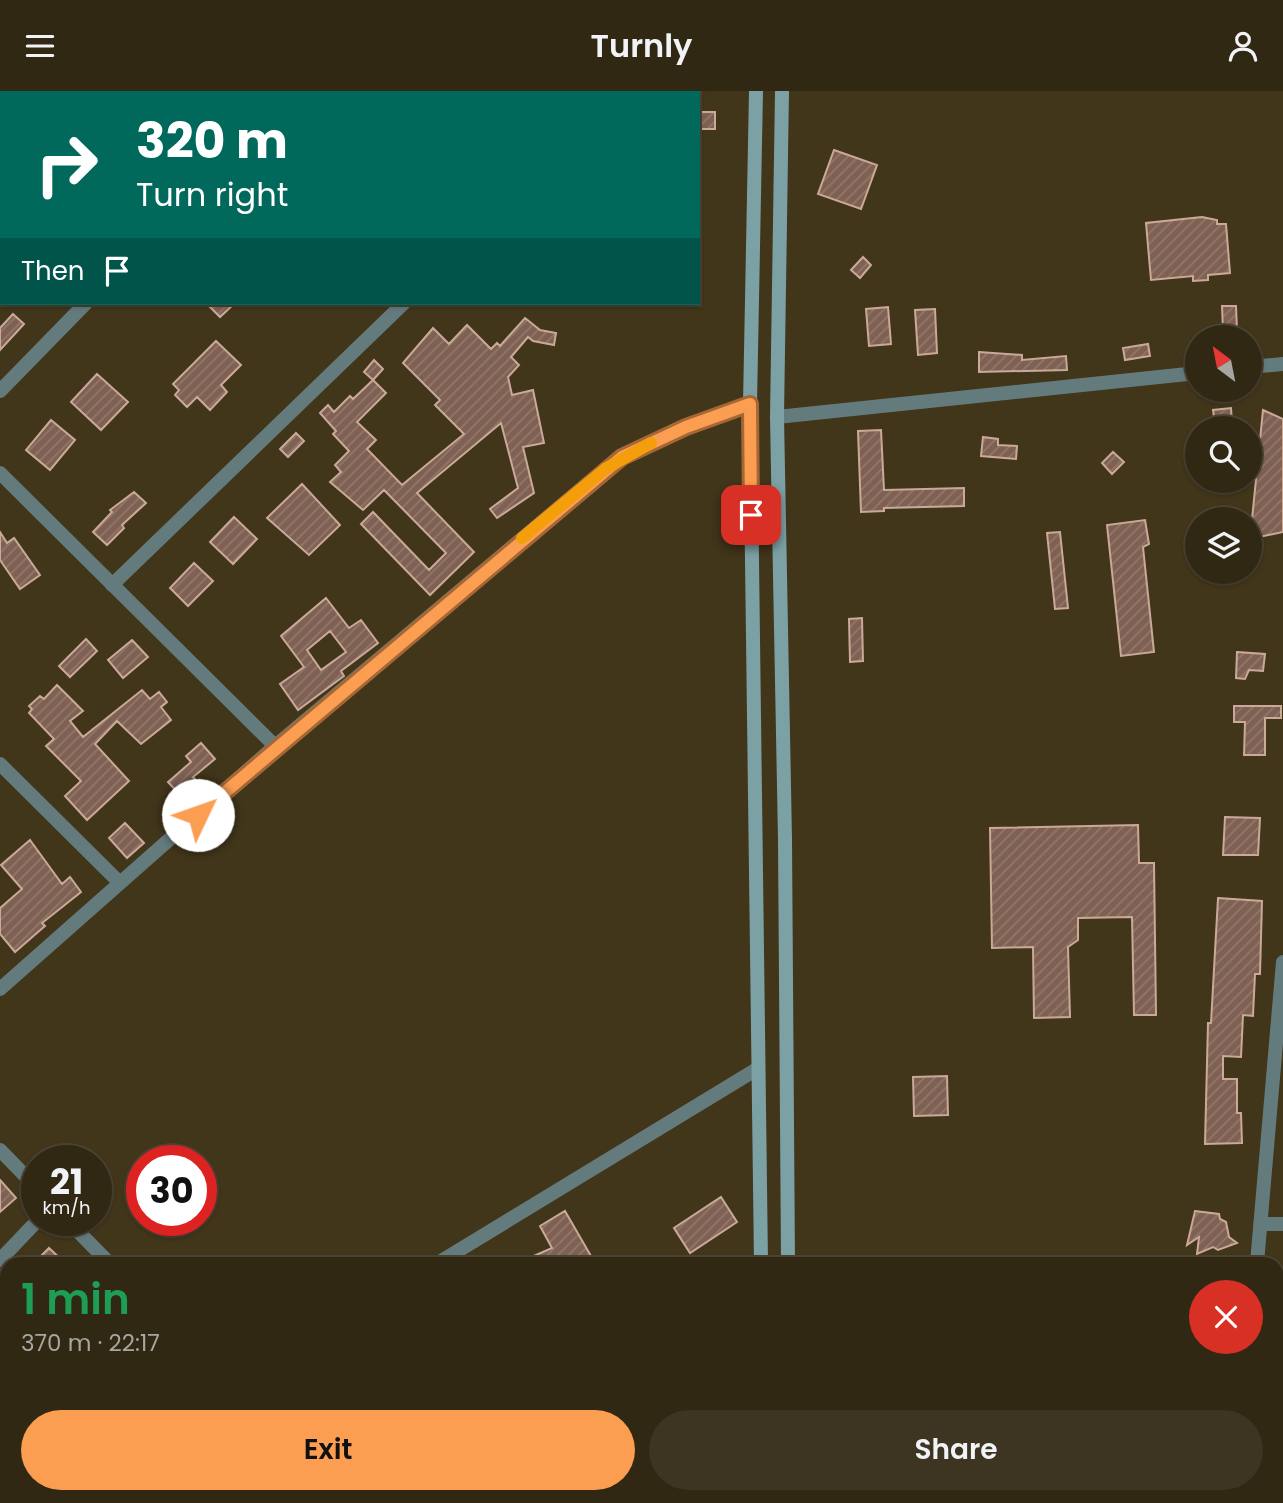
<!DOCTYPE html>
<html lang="en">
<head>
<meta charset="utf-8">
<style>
	:root { --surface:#312814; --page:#3d3422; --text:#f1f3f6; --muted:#a8a6a0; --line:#4c4434; --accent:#fc9e52 }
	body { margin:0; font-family:Poppins,sans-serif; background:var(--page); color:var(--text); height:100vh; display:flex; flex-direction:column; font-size:26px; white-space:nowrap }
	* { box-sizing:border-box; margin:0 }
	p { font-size:23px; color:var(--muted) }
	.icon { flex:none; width:38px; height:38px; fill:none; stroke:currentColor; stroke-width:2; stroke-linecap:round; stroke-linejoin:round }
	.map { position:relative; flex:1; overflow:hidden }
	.sheet { position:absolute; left:0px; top:1166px; width:1284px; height:247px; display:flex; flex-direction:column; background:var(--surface); border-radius:21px 21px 0 0; box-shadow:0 2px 5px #0004,0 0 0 2px var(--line) }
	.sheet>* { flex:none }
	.banner { position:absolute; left:0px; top:0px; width:700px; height:214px; box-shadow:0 2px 5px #0004,0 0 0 2px var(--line); background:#00695c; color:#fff; overflow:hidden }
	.needle { width:46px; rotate:328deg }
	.tools { position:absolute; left:1185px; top:234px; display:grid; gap:14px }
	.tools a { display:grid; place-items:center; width:77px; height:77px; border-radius:50%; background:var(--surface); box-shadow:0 2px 5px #0004,0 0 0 2px var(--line); font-size:35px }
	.speed { position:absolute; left:21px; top:1054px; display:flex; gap:14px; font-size:35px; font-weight:700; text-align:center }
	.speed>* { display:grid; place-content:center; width:91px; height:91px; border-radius:50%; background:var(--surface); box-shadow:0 2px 5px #0004,0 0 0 2px var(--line); line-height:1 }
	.speed small { font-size:18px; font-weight:400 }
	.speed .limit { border:10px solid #d22; background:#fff; color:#111 }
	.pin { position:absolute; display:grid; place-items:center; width:60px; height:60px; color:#fff; margin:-30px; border-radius:14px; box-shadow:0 4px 10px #0006 }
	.me { position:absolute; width:77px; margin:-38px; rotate:48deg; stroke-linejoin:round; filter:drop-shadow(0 0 5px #0008) }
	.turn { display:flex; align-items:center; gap:24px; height:147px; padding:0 21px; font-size:32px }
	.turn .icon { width:91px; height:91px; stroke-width:2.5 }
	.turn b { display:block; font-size:49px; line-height:60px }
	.then { display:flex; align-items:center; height:66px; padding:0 21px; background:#0003; gap:14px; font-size:26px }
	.round { display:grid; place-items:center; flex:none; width:74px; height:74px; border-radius:37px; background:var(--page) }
	.overview { display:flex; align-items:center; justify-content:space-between; height:119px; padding:0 21px }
	h1 { font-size:42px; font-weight:600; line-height:52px; color:#1e9e55 }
	.action { display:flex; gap:14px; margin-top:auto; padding:14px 21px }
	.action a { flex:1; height:80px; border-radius:42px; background:var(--accent); color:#111; font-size:28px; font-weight:600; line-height:80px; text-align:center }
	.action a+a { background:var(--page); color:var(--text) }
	header { display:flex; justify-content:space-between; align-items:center; height:91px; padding:0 21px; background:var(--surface); font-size:32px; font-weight:600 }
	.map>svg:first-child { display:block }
	.building { fill:url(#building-hatch); stroke:#caa999; stroke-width:2; fill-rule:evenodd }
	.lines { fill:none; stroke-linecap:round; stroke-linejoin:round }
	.minor { stroke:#647b7d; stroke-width:14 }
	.secondary { stroke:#7ca1a4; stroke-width:14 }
	.route-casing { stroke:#a46735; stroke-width:18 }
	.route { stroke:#fc9e52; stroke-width:12 }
	.slow { stroke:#f59e0b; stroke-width:12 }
</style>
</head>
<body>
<header><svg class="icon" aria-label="menu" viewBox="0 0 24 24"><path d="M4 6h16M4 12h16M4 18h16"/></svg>Turnly<svg class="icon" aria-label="person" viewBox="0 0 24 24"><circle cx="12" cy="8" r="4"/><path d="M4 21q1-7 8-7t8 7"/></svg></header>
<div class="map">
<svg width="1283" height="1412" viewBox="0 0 1283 1412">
	<defs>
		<pattern id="building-hatch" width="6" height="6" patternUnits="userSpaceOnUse" patternTransform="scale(1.75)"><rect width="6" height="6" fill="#7f6153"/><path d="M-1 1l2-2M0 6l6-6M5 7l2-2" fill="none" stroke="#91776a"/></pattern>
	</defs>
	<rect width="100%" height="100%" fill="#41351a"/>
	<path class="building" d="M699,21H715V38H698Z
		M834,59L877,74L861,118L818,103Z
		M1202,126L1217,129V133H1226L1230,182L1208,184V189L1193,190V185L1151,189L1146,132Z
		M863,166L871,174L860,187L851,179Z
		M206,212H235L220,226Z
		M1222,215H1236L1237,239L1223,240Z
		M888,216L891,253L869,255L866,218Z
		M935,218L937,262L918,264L915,219Z
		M13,223L24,233L0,259V237Z
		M525,227L540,239L556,242L554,254L533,250L528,246L511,266L519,274L508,286L512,304L533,299L544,352L523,356L534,402L497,427L490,418L518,397L501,332L417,402L474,461L430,504L361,433L373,421L429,479L446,462L384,399L363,419L330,391L341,381L335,374L349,360L333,343L336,340L320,322L328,314L334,321L350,305L353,308L373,289L364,281L374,269L383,278L373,289L386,302L357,331L376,349L367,358L402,394L464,343L435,314L440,309L403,272L433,237L449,253L467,234L491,258L497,252L500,255Z
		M216,250L241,274L221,294L227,301L210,319L197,306L187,316L175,304L179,299L173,293Z
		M1148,253L1150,265L1125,269L1123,257Z
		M979,261L1022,264V269L1066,265L1067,279L979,281Z
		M97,283L128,311L101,339L71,311Z
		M1231,317L1232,332L1215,334L1213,319Z
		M1263,319L1283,328V441L1250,448Z
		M51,329L75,349L50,379L26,359Z
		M881,339L884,399L964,397V415L884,417V420L861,421L858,340Z
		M296,342L304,350L288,366L280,358Z
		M983,346L998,348V354L1017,355L1016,368L981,365Z
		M1113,361L1124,371L1112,383L1102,372Z
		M302,393L340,434L309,464L267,427Z
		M134,401L146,412L122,434L124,437L107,454L93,441L112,421L110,419Z
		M234,426L257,448L233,473L210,451Z
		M1145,429L1149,453L1143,456L1154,561L1121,565L1107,434Z
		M0,441L7,452L14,447L40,484L20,498L0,469Z
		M1060,441L1068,517L1055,518L1047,442Z
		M194,472L213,490L188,515L170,497Z
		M326,507L349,537L361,529L378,552L341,580L344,585L298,619L280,593L304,576L281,545ZM330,540L346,561L321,579L307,559Z
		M862,527L863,570L850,571L849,528Z
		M86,548L97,560L70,586L59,575Z
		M132,549L148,566L123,587L108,569Z
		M1237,561L1265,563L1263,580L1249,579L1245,588L1236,587Z
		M57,594L83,620L70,630L83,646L142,599L150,608L159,601L167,611L161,616L171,629L141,653L117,630L95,653L129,690L87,729L65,705L81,690L46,655L54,648L29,622L32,618L29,615L40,605L44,608Z
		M1234,615H1281V627H1265V664H1244L1245,631H1234Z
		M201,652L215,668L193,686L203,697L191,707L184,700L180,704L168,691L191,671L186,665Z
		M1225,726L1260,727L1258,764H1223Z
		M125,732L144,752L127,767L109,747Z
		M1138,734L1139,772H1154L1156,924H1134L1132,826L1078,827V849L1068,856L1070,926L1034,927L1033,856L992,857L990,737Z
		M30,749L62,793L70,786L81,801L42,832L45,835L15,861L0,843V817L22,798L1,774Z
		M1218,807L1262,810L1260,883H1255L1253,925L1243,924L1241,966L1223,965V988H1237V1022H1241L1242,1052L1205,1053L1208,932H1211Z
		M947,985L948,1024L914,1025L913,986Z
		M0,1089L16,1107L0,1121Z
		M721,1106L737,1131L690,1162L674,1137Z
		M565,1120L595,1172H518L552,1157L540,1135Z
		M1195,1120L1219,1123L1220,1128L1226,1131L1229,1146L1237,1152L1218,1159L1213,1156L1197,1163L1199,1146L1187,1154Z
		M49,1157L65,1172H34Z"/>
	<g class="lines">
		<path class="minor" d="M233,0L235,2
			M25,2L26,0
			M332,2L335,0
			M539,2L540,0
			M0,29L2,27
			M1250,276L1283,273
			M0,300L86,212
			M777,326L1197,282
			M0,382L275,655
			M112,494L404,212
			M0,673L120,792
			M0,898L275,655L605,378C648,347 701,331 750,313
			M0,1059L37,1097
			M67,1129L109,1172
			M1260,1133H1283
			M0,1169L38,1129
			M438,1172L757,978
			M1257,1172L1283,871
			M0,1292L7,1284
			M290,1405L294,1412
			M30,1412L40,1405
			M344,1412L351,1405
			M554,1412L565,1405"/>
		<path class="secondary" d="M756,0L750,313L761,1172
			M782,0L777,326L785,748L788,1172
			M765,1405V1412
			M793,1405V1412"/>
	</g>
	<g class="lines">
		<g class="route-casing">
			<path id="route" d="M198,724L622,366L686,336L750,313L751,424"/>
		</g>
		<use href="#route" class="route"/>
		<path class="slow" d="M522,447L605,378L651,352"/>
	</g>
</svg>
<div class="tools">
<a><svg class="needle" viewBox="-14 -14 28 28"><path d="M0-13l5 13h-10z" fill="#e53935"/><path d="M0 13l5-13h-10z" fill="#a8a6a0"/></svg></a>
<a><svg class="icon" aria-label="search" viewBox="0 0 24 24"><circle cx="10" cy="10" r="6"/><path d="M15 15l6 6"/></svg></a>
<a><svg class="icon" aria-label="layers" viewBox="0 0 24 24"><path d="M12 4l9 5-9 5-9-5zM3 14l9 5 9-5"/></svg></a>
</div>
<div class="speed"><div>21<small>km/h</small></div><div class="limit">30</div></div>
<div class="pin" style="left:751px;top:424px;background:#d93025"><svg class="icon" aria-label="arrive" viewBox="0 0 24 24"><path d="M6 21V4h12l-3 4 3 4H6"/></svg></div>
<svg class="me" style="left:198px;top:724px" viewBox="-20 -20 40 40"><circle r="19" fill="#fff"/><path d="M0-13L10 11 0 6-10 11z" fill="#fc9e52"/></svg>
<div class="banner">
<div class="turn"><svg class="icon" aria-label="right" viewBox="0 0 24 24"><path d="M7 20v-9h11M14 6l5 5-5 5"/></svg><div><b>320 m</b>Turn right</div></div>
<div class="then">Then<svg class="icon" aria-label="arrive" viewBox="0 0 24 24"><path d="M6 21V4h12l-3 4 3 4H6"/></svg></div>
</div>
<section class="sheet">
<div class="overview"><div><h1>1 min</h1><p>370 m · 22:17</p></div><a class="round" style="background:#d93025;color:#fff"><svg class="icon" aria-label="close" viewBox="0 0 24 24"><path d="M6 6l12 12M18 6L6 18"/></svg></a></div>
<div class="action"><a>Exit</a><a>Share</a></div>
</section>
</div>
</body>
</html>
